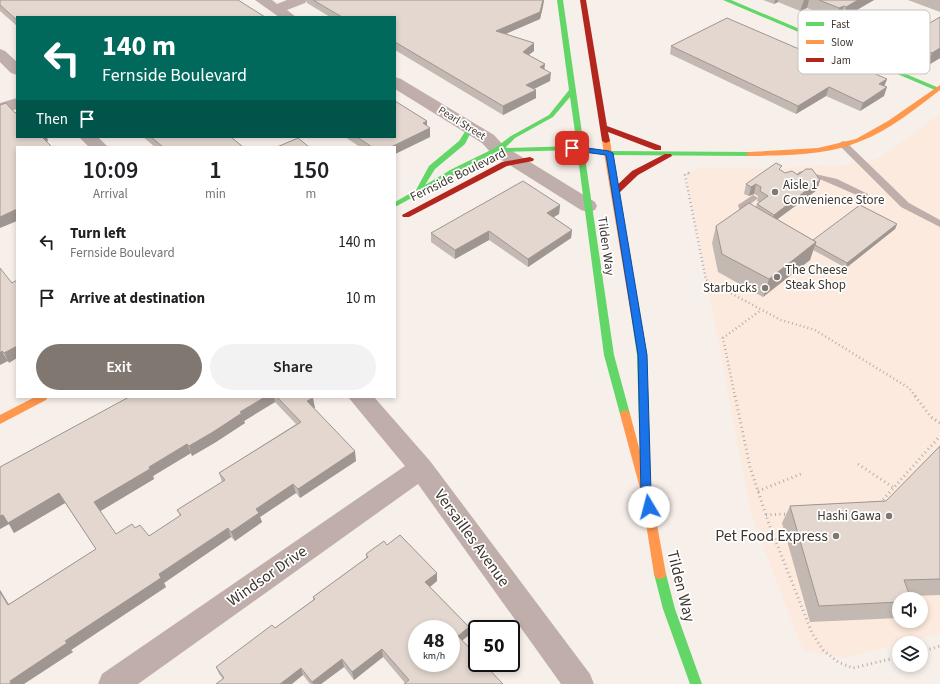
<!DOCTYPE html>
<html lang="en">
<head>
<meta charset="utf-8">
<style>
	:root { --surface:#fff; --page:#f2f2f2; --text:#202124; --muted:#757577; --accent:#7f7770 }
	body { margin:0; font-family:"Source Sans 3",sans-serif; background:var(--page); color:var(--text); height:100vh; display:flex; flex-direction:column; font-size:15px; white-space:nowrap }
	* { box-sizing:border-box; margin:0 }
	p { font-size:13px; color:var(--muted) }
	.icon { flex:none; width:22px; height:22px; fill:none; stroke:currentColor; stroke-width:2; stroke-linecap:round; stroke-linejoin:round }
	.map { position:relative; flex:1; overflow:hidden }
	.sheet { position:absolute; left:16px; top:146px; width:380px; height:252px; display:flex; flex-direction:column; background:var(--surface); border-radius:0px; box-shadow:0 2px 6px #0003 }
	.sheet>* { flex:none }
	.hud { position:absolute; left:16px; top:16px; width:380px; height:122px; border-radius:0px; box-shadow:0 2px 6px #0003; background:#00695c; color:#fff; overflow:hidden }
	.tools { position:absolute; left:892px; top:592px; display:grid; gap:8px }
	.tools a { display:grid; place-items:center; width:36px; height:36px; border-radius:50%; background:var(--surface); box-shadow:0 2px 6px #0003; font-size:20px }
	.speed { position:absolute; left:408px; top:620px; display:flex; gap:8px; font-size:20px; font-weight:700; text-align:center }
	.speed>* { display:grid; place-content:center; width:52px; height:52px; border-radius:50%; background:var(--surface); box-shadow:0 2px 6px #0003; line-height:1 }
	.speed small { font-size:10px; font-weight:400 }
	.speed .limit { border:2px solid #111; border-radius:6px; background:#fff; color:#111 }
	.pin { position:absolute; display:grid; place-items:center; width:34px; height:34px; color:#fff; margin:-17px; border-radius:8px; box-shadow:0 2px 6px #0006 }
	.me { position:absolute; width:44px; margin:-22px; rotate:352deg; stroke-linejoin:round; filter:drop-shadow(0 0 3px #0008) }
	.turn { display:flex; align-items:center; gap:14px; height:84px; padding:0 20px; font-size:18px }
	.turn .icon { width:52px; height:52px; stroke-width:2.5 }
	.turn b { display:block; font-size:28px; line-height:34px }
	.then { display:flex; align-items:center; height:38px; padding:0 20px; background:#0003; gap:8px; font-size:15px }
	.eta { display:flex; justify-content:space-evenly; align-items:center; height:68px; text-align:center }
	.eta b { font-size:24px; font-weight:600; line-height:28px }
	.action { display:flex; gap:8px; margin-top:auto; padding:8px 20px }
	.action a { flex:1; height:46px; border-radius:24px; background:var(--accent); color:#fff; font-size:16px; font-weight:600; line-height:46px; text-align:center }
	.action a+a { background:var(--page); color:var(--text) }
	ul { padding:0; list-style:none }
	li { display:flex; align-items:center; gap:12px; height:56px; padding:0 20px }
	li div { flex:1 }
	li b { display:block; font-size:15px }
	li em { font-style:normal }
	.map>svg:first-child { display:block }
	.built { fill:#fbeadd; fill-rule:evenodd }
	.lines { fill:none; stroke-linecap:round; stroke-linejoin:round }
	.path-far2 { stroke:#baada9; stroke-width:2; stroke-dasharray:0.5 2; stroke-linecap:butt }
	.path-far1 { stroke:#baada9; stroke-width:2.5; stroke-dasharray:1 3; stroke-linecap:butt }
	.path { stroke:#baada9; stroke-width:3; stroke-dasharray:1 3.5; stroke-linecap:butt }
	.lane { fill:#bfaeaa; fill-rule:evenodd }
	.street { fill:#bfaeaa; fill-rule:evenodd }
	.fast { fill:#63d668; fill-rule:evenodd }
	.slow { fill:#ff974d; fill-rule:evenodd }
	.jam { fill:#b3261e; fill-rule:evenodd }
	.wall { fill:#c3b9b2; fill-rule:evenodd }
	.shaded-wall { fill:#9f9691 }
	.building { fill:#e3d7cf; stroke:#9f9691; fill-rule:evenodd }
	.route { fill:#1a73e8; stroke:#114b97 }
	.poi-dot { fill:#7f7770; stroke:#fff; stroke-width:1.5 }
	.labels { text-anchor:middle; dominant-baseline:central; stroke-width:3.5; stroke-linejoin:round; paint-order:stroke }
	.far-street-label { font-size:11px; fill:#3f362f; stroke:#fff }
	.street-label { font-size:13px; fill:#3f362f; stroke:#fff }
	.poi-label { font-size:13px; fill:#3f362f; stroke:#fff; text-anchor:start }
	.near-poi-label { font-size:16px; fill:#3f362f; stroke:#fff; text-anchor:end }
	.near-street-label { font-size:16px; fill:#3f362f; stroke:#fff }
	.key { fill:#fff; stroke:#c5c3c1; stroke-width:1 }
	.key-label { font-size:11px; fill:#3f362f }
</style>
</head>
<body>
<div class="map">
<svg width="940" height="684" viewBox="0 0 940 684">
	<rect width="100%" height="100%" fill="#f7efea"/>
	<path class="built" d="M940,114V633L844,658L803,650L751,514L687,175L695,171L696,168L772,169L821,165L833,167L873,160L881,157ZM899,599H921V621H899Z"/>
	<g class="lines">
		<path class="path-far2" d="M687,174L690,172"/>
		<path class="path-far1" d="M689,173L685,175L706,280L781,320L815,330L909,388L916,397
			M735,397L723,338L761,310"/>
		<path class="path" d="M735,396L750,467L769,524L812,633L823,650L838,662L853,668L899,657
			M915,396L931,417L940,423
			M858,464L894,488
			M758,491L801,474
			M880,503L940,436
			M766,515L787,514
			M921,652L940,646"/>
		<path class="lane" d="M843,141L846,142L909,203L940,220V227L901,207L838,144Z
			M802,171L837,179L868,194L867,196H859L822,180L799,176L797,174L799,172Z
			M753,195L758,198L748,206L751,213L757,219L752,222L742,217L738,205Z"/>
		<path class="street" d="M255,0H272L277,4L287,0H307L305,3L287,10L296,17H279Z
			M0,49L5,51L17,62V75L11,73L0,62Z
			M395,77L401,79L494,135L504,146L595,202L597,206L595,210L588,212L581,210L492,154L482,143L395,89Z
			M17,98V109L0,114V103Z
			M79,137H98L108,147H89Z
			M348,397H374L430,461L590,674L594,684H561L418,484L138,684H98L102,674L405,466Z"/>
		<path class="fast" d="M557,0H563L584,147L609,151L749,152L753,154L749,156L609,155L584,151L614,355L630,414L628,417H622L620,414L604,355L577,150L499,152L458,173L395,207V202L416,190L429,166L459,141L468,127L470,126L473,128L465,144L435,169L425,185L452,169L495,148L511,136L549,115L569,90ZM570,97L577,146L505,148L515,138L553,117Z
			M723,0H731L939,88L940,89L935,90Z
			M635,312L639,315L647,355L650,457L649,460L645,461L641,460L640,457L637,355L631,315Z
			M660,569L664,570L666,574L675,609L702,684H690L663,609L654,574L656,570Z"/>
		<path class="slow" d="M940,85V90C915,109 890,130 861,141C826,156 786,155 749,156L745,154L749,152L818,148L856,139L888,121Z
			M603,139H609L610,141L639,315L635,318L631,315L602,141Z
			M35,397H48L46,400L0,424V415Z
			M625,410L628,411L630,414L651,492L666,574L664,578L660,579L656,578L654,574L641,492L620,414L622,411Z"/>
		<path class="jam" d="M580,0H586L607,126L661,146V150H655L608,132L610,141L606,143L602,141Z
			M665,154H671L672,156L638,175L618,194H612V190L632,171Z
			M530,157L534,159L533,161L507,166L409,217H403L402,215L502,162Z"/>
	</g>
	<path class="wall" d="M0,0L17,17V26L0,11Z
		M306,0H544L543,6L540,19L506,34L534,43V51L528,55L545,64L544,69L550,81L533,89L536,90V98L503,115L395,50V17H330L307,3Z
		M763,0H874L843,18L840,17L836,19L807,8L800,11L778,2L774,4Z
		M908,0H940V12Z
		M940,17V58L927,66L897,53L901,40Z
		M671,46L857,74L887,79L884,86V96L860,111L826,96L796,114L670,54Z
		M427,126L430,137L395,154V147H360L345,137H395Z
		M143,137H231L243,147H155Z
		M781,170L785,173L798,175L820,180L817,190L777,219L813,240L897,224L895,229L846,268L813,250L810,260L763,297L718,272L712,243L716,226L756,207L757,204L759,202L757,201L758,196L754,194L749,196L744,194L746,184Z
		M560,205L559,214L553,217L572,230L571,238L528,267L489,240L455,259L431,242V233Z
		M129,397H312L315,408H314L356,461L300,498L296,493L260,517L262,522L235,541L231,537L164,583L166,587L71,650L73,652L0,684V590L9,604L96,549L65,503L14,533L9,524L0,529V467ZM275,402L296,424L219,473L222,482L177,510L180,516L149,536L135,528L116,534L100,511L154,479L153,476L191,453L192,456L216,442L245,423L244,421Z
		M940,446V595L910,596L899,599V618L810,622L782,523L790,506L886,501Z
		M387,545L437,581L430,587L469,627V635L405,683L383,657L354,680L344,667L321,684H310L303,675L223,679L219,674L216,667L275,628L313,600V597L366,558V554Z"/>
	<path class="shaded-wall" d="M544,0L543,6L540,19L496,38V31Z
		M775,0H778V2L774,4Z
		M804,0H809L807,8L800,11Z
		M858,0H874L843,18L846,7Z
		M844,6L840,17L836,19L839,8Z
		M534,43V51L522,60L523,52Z
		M940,48V58L927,66L932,53Z
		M545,64L544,72L540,67Z
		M551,73L550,81L526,93V85Z
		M887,79L884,87L879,84Z
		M829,87L826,96L796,114L798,106Z
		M887,87L884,96L860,111L863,103Z
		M536,90V98L503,115V106Z
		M427,121V129L430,128V137L395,154V147H391L423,123Z
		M40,137H47L48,141L42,143Z
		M820,180L817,190L771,224L774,215Z
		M756,184L754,194L749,196L751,187Z
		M560,205L559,214L546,222L547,213Z
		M17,209V221L0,228V217Z
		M897,224L895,229L846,268L847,263Z
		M572,230L571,238L528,267V259Z
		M489,231V240L455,259V250Z
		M816,242L810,260L763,297L769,279Z
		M17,346V358L9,363L4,353Z
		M2,351L8,361L0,365V353Z
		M265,397H274L275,402L244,421L245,423L216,442L192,456L189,446L240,412Z
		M313,398L315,408L309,411L307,401Z
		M187,444L191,453L153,476L154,479L99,512L94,502L149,467Z
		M355,451L356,461L300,498L298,489Z
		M293,484L296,493L260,517L262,522L235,541L231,532L256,509Z
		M59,493L65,503L14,533L9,524L0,529V516Z
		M228,528L231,537L164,583L166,587L71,650L73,652L24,684H9L10,681L159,574Z
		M437,573V581L426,590L425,582Z
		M0,590L14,614L8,605L0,592Z
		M469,627V635L458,644V636Z
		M382,649L383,657L354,680L352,672Z
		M342,659L344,667L321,684H313L312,682Z
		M301,668L303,675L292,684H280Z"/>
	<path class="building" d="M0,0H238L265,17H17V20L0,5Z
		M313,0H543L540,12L496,31L534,43L523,52L545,64L540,67L551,73L526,85L536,90L503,106L395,42V17H342Z
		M819,0H858L846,7L844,6L839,8Z
		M940,17V48L932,53L901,40Z
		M727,18L857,74L864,69L887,79L879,84L887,87L863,103L829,87L798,106L671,46Z
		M395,101L427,121L423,123L430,128L391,147H372L357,137H395Z
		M6,103L15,113L17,112V137H42L52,147H17V209L0,217V105Z
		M151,137H231L243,147H163Z
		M298,138L309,147H277Z
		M776,163L782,166L779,169L785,173L792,171L798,175L806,169H812L820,180L774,215L757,204L768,196L760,191L761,187L756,184L751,187L746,184Z
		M523,181L560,205L547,213L572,230L528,259L489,231L455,250L431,233Z
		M749,203L816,242L769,279L722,254L716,226Z
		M860,205L897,224L847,263L815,245L816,242L813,240Z
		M0,268L12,283L17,280V346L4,353L2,351L0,353Z
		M129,397H265L240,412L242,413L213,432L189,446L187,444L149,467L150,469L94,502L116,534L132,524L135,528L140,525L149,536L181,515L177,510L225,480L219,473L301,422L277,397H312L313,398L307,401L355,451L298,489L293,484L256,509L259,513L231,532L228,528L159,574L161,578L65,641L67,643L10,681L11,683L9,684H0V592L8,605L96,549L59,493L8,523L3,515L0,516V467Z
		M940,446V579L904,580L911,599H899V602L819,606L790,506L886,501Z
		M400,535L437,573L425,582L469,627L458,636L477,656V663H483L503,684H404L409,680L382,649L352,672L342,659L312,682L301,668L280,684H216L224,678L216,667L272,625L275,628L315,599L313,597L368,557L366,554L384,541L387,545ZM417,629H451V663H417Z"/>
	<path class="route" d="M572,146L609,151L613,153L647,355L651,492L654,507L652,511H645L641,492L638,355L606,155L569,150L568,148Z"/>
	<g class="poi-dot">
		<circle cx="775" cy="192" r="4"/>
		<circle cx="777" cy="277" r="4"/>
		<circle cx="765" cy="288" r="4"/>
		<circle cx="889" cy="516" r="4"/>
		<circle cx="836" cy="536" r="4"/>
	</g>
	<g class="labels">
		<g class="far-street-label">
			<text transform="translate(462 123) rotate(32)">Pearl Street</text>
		</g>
		<g class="street-label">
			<text transform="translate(458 175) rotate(-26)">Fernside Boulevard</text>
			<text transform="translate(606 246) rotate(82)">Tilden Way</text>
		</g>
		<g class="poi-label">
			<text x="783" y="185">Aisle 1<tspan x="783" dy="15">Convenience Store</tspan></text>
			<text x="785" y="270">The Cheese<tspan x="785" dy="15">Steak Shop</tspan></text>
			<text x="757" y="288" text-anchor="end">Starbucks</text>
			<text x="881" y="516" text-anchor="end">Hashi Gawa</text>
		</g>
		<g class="near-poi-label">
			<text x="828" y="536">Pet Food Express</text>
		</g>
		<g class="near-street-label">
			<text transform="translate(472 538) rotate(54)">Versailles Avenue</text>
			<text transform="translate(267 576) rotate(-35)">Windsor Drive</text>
			<text transform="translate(681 586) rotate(76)">Tilden Way</text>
		</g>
	</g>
	<rect x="798" y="10" width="132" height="64" rx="6" class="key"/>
	<rect x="806" y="22" width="18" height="4" fill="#63d668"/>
	<rect x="806" y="40" width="18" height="4" fill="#ff974d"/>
	<rect x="806" y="58" width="18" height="4" fill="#b3261e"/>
	<g class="key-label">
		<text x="831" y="28">Fast</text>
		<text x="831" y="46">Slow</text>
		<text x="831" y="64">Jam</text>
	</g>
</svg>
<div class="tools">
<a><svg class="icon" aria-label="sound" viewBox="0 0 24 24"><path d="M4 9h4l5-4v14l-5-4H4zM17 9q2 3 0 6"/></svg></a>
<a><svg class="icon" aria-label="layers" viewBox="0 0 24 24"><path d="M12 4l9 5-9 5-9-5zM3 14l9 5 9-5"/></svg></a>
</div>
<div class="speed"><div>48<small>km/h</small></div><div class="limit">50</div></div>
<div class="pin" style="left:572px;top:148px;background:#d93025"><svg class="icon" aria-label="arrive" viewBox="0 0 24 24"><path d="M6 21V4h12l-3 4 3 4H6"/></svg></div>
<svg class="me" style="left:649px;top:507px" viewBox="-20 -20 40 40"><circle r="19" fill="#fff"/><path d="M0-13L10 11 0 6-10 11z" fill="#1a73e8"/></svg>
<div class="hud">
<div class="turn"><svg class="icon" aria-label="left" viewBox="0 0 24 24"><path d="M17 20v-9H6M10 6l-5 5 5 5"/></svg><div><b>140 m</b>Fernside Boulevard</div></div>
<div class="then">Then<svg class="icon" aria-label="arrive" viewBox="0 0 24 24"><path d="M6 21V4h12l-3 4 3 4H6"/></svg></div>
</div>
<section class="sheet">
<div class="eta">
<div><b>10:09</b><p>Arrival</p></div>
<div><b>1</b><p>min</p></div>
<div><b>150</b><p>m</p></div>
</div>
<ul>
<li><svg class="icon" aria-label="left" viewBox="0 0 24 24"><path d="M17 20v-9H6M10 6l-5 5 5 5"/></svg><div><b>Turn left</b><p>Fernside Boulevard</p></div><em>140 m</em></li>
<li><svg class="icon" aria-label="arrive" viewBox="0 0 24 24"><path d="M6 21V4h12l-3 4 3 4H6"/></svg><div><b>Arrive at destination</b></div><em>10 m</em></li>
</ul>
<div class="action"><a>Exit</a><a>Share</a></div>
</section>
</div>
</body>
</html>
